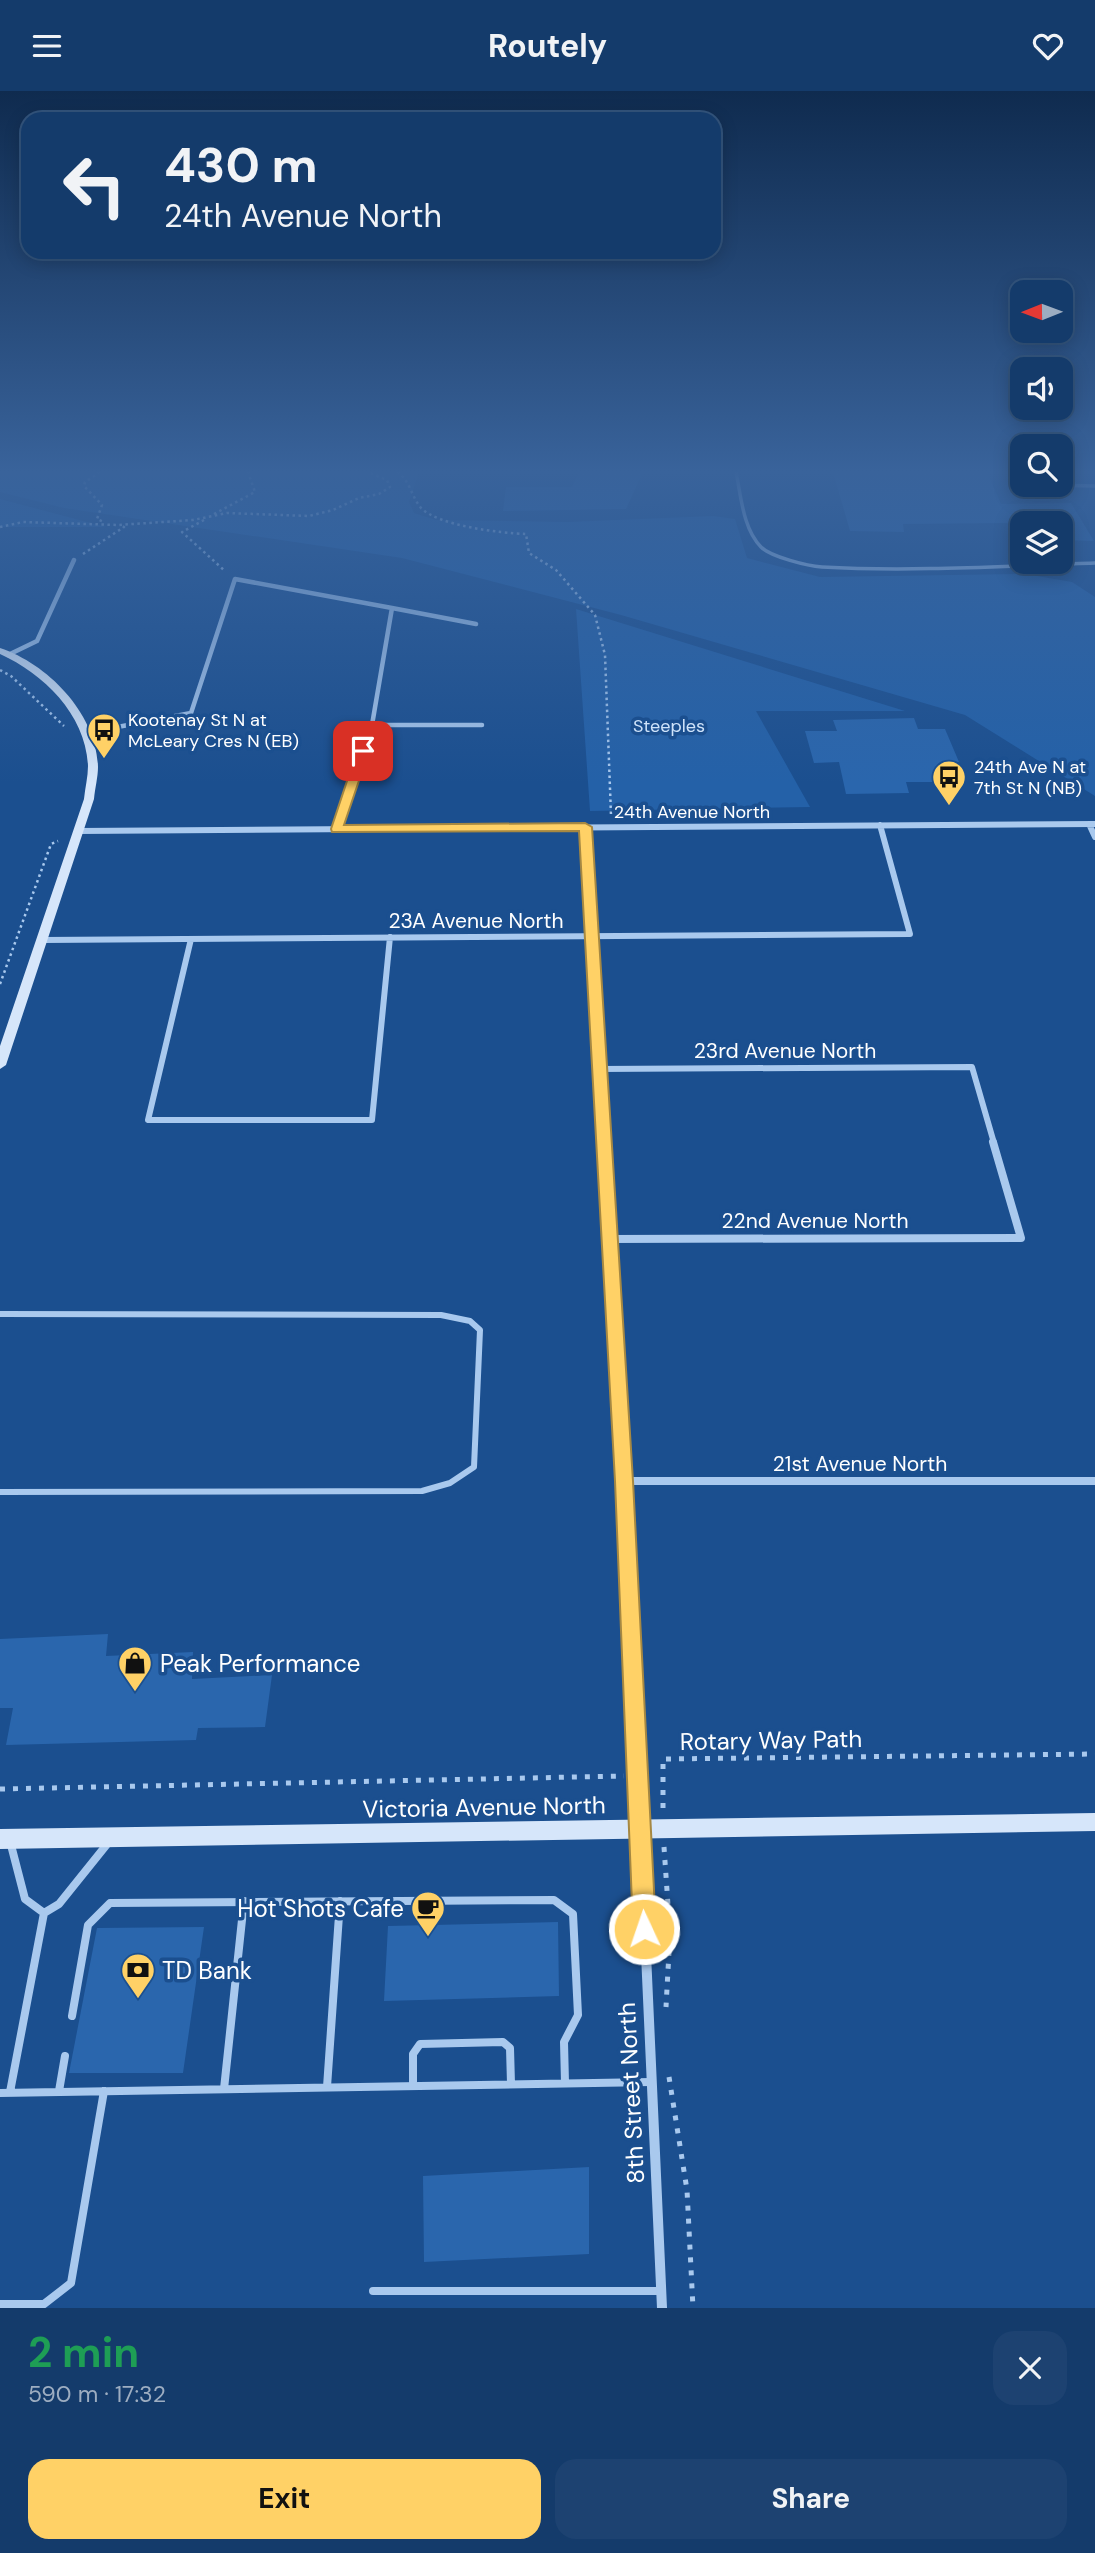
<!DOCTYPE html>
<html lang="en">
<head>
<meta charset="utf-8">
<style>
	:root { --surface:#143b6b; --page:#1d4271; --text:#f1f3f6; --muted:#9dadc1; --line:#33557e; --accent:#ffd166 }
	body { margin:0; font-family:"DM Sans",sans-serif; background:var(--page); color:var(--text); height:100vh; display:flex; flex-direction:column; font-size:26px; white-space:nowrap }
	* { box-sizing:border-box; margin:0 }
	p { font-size:23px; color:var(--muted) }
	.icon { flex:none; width:38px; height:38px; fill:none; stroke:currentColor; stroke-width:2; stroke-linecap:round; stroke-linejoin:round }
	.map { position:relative; height:2217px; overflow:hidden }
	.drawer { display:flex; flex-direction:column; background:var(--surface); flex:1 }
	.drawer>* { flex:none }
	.hud { position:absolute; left:21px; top:21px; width:700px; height:147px; border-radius:21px; box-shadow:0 4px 18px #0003,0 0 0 2px var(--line); background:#143b6b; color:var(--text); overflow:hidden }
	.needle { width:46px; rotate:269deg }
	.buttons { position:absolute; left:1010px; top:189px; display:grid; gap:14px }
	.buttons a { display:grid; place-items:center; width:63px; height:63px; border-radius:14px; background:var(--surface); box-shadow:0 4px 18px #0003,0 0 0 2px var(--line); font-size:35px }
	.pin { position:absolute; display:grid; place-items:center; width:60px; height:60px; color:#fff; margin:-30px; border-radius:14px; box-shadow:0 4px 10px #0006 }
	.me { position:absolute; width:77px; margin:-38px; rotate:357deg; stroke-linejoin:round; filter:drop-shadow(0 0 5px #0008) }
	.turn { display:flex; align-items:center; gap:24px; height:147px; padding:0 28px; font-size:32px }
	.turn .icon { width:91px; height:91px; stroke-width:2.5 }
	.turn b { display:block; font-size:49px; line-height:60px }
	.round { display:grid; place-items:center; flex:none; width:74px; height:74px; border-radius:21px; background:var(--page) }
	.headline { display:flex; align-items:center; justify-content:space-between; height:119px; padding:0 28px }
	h1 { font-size:42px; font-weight:700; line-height:52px; color:#1e9e55 }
	.button { display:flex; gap:14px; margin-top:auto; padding:14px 28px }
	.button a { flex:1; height:80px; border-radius:21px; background:var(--accent); color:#111; font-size:28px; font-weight:700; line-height:80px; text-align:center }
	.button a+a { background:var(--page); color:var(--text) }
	header { display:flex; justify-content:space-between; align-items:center; height:91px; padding:0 28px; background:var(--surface); font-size:32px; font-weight:700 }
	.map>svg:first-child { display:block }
	.green { fill:#2461a8 }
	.building { fill:#2a66ad }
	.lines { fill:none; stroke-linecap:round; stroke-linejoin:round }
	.path-far1 { stroke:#a9c9ee; stroke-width:2.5; stroke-dasharray:2.5 3.5; stroke-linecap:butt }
	.path { stroke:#a9c9ee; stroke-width:5; stroke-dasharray:5 8; stroke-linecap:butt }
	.lane-far2 { stroke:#a9c9ee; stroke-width:3.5 }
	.lane-far1 { stroke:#a9c9ee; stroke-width:6 }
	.lane { stroke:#a9c9ee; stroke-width:8 }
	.street-far3 { stroke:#a9c9ee; stroke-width:4.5 }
	.street-far2 { stroke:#a9c9ee; stroke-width:6 }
	.street-far1 { stroke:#a9c9ee; stroke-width:8 }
	.street { stroke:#a9c9ee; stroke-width:10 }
	.secondary { fill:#d6e6fa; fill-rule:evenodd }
	.route { fill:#ffd166; stroke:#a68842; stroke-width:2 }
	.labels { text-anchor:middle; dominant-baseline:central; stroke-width:7; stroke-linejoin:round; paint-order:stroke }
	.far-poi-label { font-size:18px; fill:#fff; stroke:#1b4f8f; text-anchor:start }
	.far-park-label { font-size:18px; fill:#cfe3fa; stroke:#1b4f8f }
	.far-street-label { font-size:18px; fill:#fff; stroke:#1b4f8f }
	.street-label { font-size:21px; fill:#fff; stroke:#1b4f8f }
	.near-poi-label { font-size:24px; fill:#fff; stroke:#1b4f8f; text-anchor:start }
	.near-street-label { font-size:24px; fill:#fff; stroke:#1b4f8f }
</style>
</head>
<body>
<header><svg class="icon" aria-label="menu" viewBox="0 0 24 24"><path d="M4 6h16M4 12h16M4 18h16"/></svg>Routely<svg class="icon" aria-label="heart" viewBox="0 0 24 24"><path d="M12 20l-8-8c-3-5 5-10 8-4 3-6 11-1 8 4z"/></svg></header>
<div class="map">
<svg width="1095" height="2217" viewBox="0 0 1095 2217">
	<rect width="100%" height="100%" fill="#1b4f8f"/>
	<path class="green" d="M0,381H419L409,411L414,422L436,429L568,431L713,425L735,428L747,467L820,486L1025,483L1072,491L1095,506V705L965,624L621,524L402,467L64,417L0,401Z
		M0,408L106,436H0Z
		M576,518L905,620H756L810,716L590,720Z"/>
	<path class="building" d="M579,381H643L626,418L503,420L506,396H572Z
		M833,381H987L1001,413L1071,412L1094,450L1060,449V432H1022L1021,464L1008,432L903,433L904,441L850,440Z
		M914,627L918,638H945L959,671H942L950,691H906L909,702L846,703L839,671L814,672L805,640H837L833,629Z
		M108,1543L106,1565L193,1561L192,1588L272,1584L265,1636L198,1637L196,1649L6,1654L13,1617H0V1548Z
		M558,1831L559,1905L384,1910L388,1835Z
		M204,1836L183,1982H69L97,1837Z
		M589,2076V2163L424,2171L423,2085Z"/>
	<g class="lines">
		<path class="path-far1" d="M100,381L85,391L84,395L102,414L97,428L104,431
			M397,381C410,389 411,405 421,417C439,435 500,442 526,443L529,462L556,479L595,524L605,564L611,724
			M214,423L255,401L248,381
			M204,429L182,441L225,480
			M0,436L23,431L118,434L193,429L227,422L309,425L333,419L359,407L379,403L390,396L387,389L368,381
			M83,463L124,436L122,435
			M0,579L11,585L64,635
			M0,893L51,753L58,750"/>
		<path class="path" d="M0,1698L624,1685
			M663,1717V1668L1095,1663
			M664,1756L670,1843L666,1916
			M669,1986L687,2099L693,2217"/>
		<path class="lane-far2" d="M736,381C741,405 743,438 761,456C771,466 808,475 822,476C910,481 1006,475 1095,472
			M1010,381L1013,386L1022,388
			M1050,394L1095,395"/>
		<path class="lane-far1" d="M0,1223L441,1224L470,1230L480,1239L474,1376L450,1392L422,1400L0,1401"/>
		<path class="lane" d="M11,1754L25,1808L44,1822L59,1813L108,1752
			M72,1925L88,1834L110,1812L554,1809L573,1823L578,1924L564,1951L565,1992
			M413,1995V1963L420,1953L503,1951L510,1957L511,1993
			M327,1996L340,1810
			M224,1998L244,1810
			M59,2000L65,1965
			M10,2001L44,1822
			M0,2002L651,1991
			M373,2200H661
			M0,2213H44L71,2192L104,2000"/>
		<path class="street-far3" d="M392,517L476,533
			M8,564L37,550L74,469
			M372,634H482
			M86,642L191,622L235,488L392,517L372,634L359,671"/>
		<path class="street-far2" d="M1089,733L1095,746
			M585,736L604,1052
			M337,738L360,669
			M78,740L1095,733
			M191,848L148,1029H372L390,846
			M43,849L910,843L880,734
			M599,978L972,976L994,1052"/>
		<path class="street-far1" d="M604,1051L632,1555
			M609,1148L1021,1147L993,1051
			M624,1390H1095"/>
		<path class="street" d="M632,1553L662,2217"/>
		<path class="secondary" d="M0,557C48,573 97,623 98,676C98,686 95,697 94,708L6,974L0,978V955L84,708C85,697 88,686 88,675C86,624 44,583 0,563Z
			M1095,1722V1740L0,1758V1738Z"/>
	</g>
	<linearGradient id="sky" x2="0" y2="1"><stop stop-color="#0f2b4f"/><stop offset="0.55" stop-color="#39639b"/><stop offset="1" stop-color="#39639b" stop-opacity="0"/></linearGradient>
	<rect width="1095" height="692" fill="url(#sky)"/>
	<path class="route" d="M363,656L369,660L344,734L585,732L592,736L633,1390L656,1838L652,1846L644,1850L636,1846L633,1838L615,1390L579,740L332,741L331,738L357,660Z"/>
	<defs>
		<g id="bus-pin" transform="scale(1.75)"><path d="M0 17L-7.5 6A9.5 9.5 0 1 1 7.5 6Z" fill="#ffd166" stroke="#1b4f8f"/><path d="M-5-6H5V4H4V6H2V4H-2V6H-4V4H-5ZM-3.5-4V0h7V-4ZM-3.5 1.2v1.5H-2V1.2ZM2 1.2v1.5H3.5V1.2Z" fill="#111"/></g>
		<g id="shop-pin" transform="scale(1.75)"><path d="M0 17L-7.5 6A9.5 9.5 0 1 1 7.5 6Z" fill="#ffd166" stroke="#1b4f8f"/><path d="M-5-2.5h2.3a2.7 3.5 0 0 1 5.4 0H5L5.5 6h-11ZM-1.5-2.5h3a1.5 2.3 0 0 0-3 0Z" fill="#111"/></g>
		<g id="cafe-pin" transform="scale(1.75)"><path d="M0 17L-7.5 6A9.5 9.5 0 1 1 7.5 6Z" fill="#ffd166" stroke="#1b4f8f"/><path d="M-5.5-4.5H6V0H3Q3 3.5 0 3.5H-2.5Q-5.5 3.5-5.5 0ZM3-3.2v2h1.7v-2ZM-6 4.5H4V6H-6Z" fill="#111"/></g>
		<g id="bank-pin" transform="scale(1.75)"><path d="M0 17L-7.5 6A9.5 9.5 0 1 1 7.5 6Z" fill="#ffd166" stroke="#1b4f8f"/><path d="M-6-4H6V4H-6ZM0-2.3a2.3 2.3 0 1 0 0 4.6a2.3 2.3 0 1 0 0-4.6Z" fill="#111"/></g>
	</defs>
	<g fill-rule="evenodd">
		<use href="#bus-pin" x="104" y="639"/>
		<use href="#bus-pin" x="949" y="686"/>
		<use href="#shop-pin" x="135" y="1572"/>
		<use href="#cafe-pin" x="428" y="1817"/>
		<use href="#bank-pin" x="138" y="1879"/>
	</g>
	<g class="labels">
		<g class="far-poi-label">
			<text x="128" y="629">Kootenay St N at<tspan x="128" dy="21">McLeary Cres N (EB)</tspan></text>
			<text x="974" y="676">24th Ave N at<tspan x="974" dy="21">7th St N (NB)</tspan></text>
		</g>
		<g class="far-park-label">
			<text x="669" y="635">Steeples</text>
		</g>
		<g class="far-street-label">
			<text x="692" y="721">24th Avenue North</text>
		</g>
		<g class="street-label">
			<text x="476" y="830">23A Avenue North</text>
			<text x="785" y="960">23rd Avenue North</text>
			<text x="815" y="1130">22nd Avenue North</text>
			<text x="860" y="1373">21st Avenue North</text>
		</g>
		<g class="near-poi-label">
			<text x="160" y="1572">Peak Performance</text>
			<text x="404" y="1817" text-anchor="end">Hot Shots Cafe</text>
			<text x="162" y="1879">TD Bank</text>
		</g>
		<g class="near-street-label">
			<text transform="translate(771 1649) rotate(-1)">Rotary Way Path</text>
			<text transform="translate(484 1716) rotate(-1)">Victoria Avenue North</text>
			<text transform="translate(631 2002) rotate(-93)">8th Street North</text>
		</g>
	</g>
</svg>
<div class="buttons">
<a><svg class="needle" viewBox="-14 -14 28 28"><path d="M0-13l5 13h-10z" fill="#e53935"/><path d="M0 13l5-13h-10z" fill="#9dadc1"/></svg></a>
<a><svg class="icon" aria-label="sound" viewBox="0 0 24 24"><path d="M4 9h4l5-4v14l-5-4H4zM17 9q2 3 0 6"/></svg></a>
<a><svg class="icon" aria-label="search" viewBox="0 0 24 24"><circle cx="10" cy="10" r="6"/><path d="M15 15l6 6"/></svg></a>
<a><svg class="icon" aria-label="layers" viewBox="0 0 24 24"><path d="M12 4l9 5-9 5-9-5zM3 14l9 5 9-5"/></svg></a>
</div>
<div class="pin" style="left:363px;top:660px;background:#d93025"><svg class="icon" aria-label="arrive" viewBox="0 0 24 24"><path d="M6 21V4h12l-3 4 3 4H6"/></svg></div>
<svg class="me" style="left:644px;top:1838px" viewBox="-20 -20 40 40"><circle r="17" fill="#ffd166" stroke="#fff" stroke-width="3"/><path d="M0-11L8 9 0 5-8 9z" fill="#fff"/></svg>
<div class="hud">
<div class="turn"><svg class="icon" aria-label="left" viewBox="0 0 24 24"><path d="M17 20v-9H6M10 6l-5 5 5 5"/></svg><div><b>430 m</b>24th Avenue North</div></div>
</div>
</div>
<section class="drawer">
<div class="headline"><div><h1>2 min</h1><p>590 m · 17:32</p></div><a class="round"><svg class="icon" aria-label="close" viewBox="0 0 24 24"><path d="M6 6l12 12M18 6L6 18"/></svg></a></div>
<div class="button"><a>Exit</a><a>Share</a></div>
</section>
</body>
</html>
